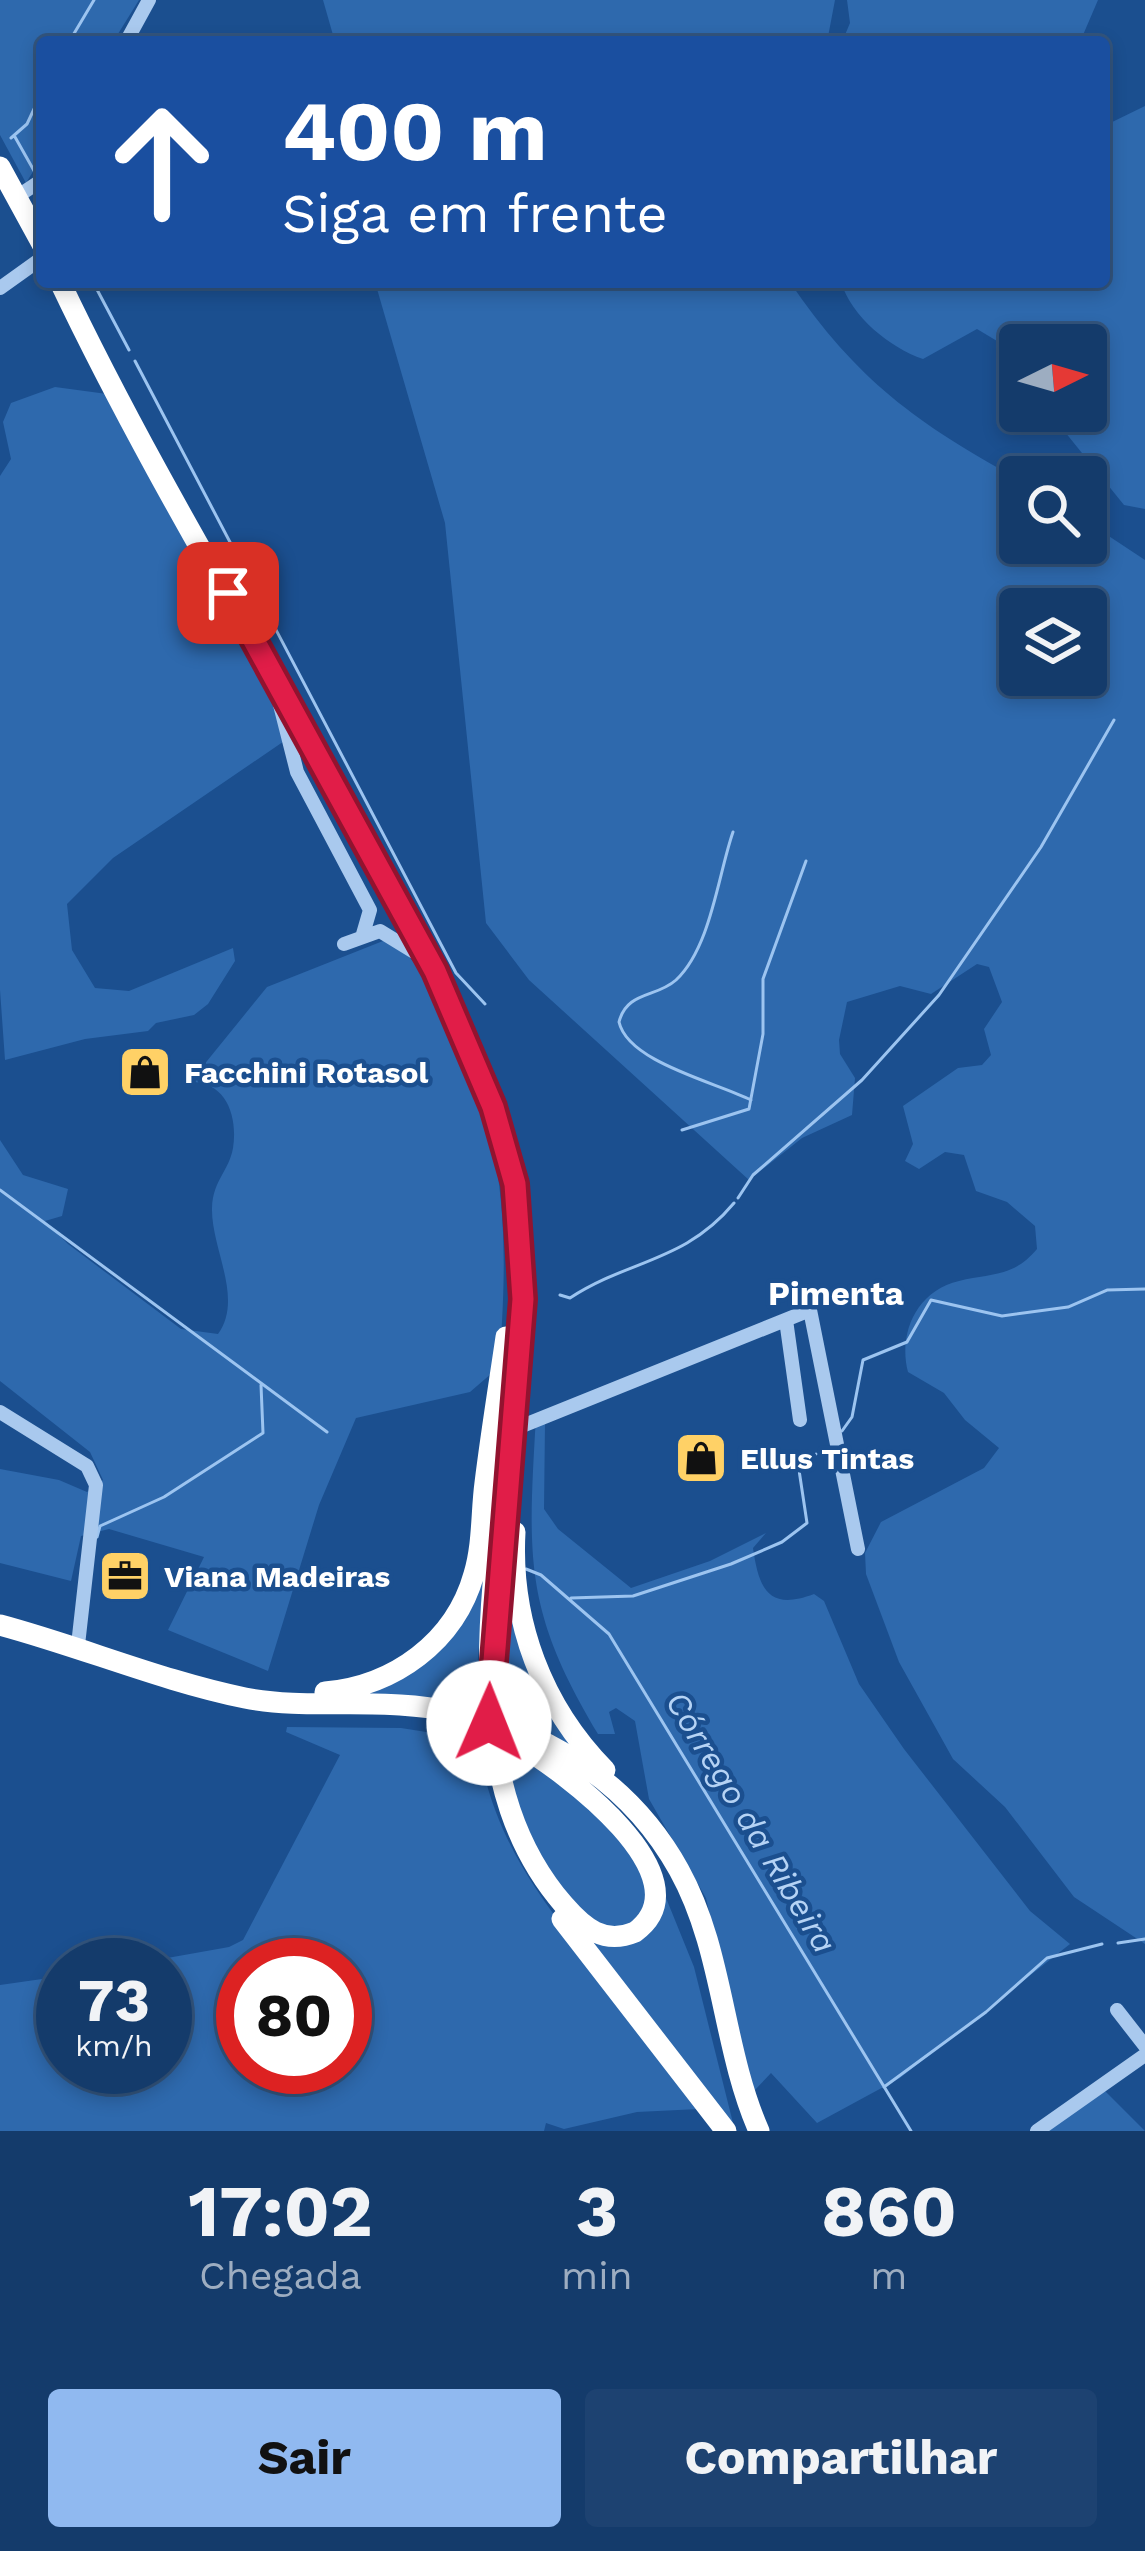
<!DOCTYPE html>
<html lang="pt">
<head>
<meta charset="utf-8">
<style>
	:root { --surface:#143b6b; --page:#1d4271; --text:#f1f3f6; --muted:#9dadc1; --line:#33557e; --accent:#90b9f0 }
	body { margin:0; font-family:"Work Sans",sans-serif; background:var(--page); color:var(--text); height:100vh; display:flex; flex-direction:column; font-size:45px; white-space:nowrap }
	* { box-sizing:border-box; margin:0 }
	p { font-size:39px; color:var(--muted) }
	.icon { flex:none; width:66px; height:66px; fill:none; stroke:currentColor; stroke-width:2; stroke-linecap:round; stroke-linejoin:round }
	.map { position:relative; height:2131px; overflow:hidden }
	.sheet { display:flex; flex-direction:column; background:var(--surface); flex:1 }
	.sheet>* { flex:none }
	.top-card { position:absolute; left:36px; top:36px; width:1074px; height:252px; border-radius:12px; box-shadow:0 6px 18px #0003,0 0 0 3px var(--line); background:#1a4fa0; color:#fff; overflow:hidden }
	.needle { width:78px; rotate:85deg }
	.tools { position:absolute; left:999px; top:324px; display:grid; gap:24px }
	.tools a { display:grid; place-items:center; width:108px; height:108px; border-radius:12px; background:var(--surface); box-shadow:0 6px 18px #0003,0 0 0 3px var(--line); font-size:60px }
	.speed { position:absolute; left:36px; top:1938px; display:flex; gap:24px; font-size:60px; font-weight:700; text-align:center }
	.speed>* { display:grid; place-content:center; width:156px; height:156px; border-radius:50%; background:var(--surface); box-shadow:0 6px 18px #0003,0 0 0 3px var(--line); line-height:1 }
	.speed small { font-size:30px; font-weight:400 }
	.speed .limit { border:18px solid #d22; background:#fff; color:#111 }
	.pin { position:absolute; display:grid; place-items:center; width:102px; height:102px; color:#fff; margin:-51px; border-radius:24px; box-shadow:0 6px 18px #0006 }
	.me { position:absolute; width:132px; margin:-66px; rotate:1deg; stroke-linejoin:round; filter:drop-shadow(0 0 9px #0008) }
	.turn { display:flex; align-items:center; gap:42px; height:252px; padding:0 48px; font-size:54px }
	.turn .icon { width:156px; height:156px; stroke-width:2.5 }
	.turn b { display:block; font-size:84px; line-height:102px }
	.eta { display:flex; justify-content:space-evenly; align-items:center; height:204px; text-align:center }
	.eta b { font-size:72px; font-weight:700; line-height:84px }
	.action { display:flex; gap:24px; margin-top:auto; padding:24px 48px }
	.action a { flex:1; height:138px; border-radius:12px; background:var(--accent); color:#111; font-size:48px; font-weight:700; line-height:138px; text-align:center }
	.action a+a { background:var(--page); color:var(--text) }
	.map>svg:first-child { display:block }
	.green { fill:#2e69ad; fill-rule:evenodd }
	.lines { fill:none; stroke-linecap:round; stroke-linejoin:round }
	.stream { stroke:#9cc4f0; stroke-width:3 }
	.minor { stroke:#a9c9ee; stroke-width:14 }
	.highway { stroke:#fff; stroke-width:21 }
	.route-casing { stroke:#92132f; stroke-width:30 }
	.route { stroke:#e11d48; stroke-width:21 }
	.labels { text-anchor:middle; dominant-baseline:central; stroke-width:9; stroke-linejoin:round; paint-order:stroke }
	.poi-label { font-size:30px; font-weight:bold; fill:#fff; stroke:#1b4f8f; text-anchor:start }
	.neighbourhood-label { font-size:33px; font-weight:bold; fill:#fff; stroke:#1b4f8f }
	.water-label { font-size:33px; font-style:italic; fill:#b5d3f5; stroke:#1b4f8f }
</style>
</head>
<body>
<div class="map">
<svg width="1145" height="2131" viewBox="0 0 1145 2131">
	<rect width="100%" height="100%" fill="#1b4f8f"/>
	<path class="green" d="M0,0H139L113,42H42V157L26,183L0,135Z
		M323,0H835L827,42H335Z
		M847,0H1098L1080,42H842L850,23Z
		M1145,106V509L1124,505L1048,411H1086V345H1020V367L1012,350L977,329L923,359C890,348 851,316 841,282H1104V126Z
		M375,282H790C856,380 919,425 1020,480V543H1086V521L1145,560V1944L1074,1897L1005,1807L953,1759L899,1662L866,1574L865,1553L881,1522L984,1468L999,1448L965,1420L944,1393L908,1372C898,1334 916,1291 959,1281C990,1273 1013,1278 1037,1249L1035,1226L1007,1202L976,1191L964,1155L945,1152L919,1169L905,1161L913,1144L903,1106L958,1068L982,1065L991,1055L984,1029L1002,1002L989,967L977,964L931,994L900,986L847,1002L839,1040L840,1054L855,1078L852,1115L802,1138L749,1180L529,980L486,923L445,523ZM1020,609H1086V675H1020Z
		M55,387L107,394L293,735L113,858L67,904L72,950L95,988L129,991L233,948L235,961L208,1004L194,1015L156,1023L148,1031L85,1039L5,1060L0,990V476L11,459L3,422L11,403Z
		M388,939C419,960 430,986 447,1019C508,1138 509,1236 499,1367L470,1392L356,1418L319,1505L268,1671L168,1630L204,1557L109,1529L81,1536L71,1581L0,1563V1469L59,1480L87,1492L103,1480L90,1452L0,1381V1140L23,1175L68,1189L62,1216L45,1221L68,1244L181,1329L218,1334C244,1298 211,1249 212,1208C213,1180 229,1171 233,1148C238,1116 226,1081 190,1082L267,987Z
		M536,1416L545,1423L544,1509L558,1529L631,1588L710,1561L766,1533L753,1548C759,1590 769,1611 814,1594L824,1601L859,1684L904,1749L1030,1911L1070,1944L900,2078L817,2123L771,2073L753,2092L745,2075L706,1898L649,1799L635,1721L616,1708L609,1712L615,1734H598C523,1609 528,1557 536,1416Z
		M517,1451L512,1581L585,1755L493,1709Z
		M496,1453L474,1703L362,1695L458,1620Z
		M287,1727L401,1728L477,1740C497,1866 568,1929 642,2025C662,2051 680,2081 699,2109L637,2112L564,2129L546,2123L544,2131H0V1985L63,1976V2067H165V1965H128L229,1947L243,1940L340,1755L286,1732ZM243,1965H345V2067H243Z
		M496,1745C544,1767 638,1832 647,1888C649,1900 643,1913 634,1921C602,1950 545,1877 532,1850C517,1818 508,1779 496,1745Z
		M662,1888L694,1967L735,2131L587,1936L646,1935L662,1910Z
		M1104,2090L1145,2131H1044Z"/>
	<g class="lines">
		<path class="stream" d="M69,42L94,0
			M15,137L37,176
			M11,138L27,124L42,92
			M93,282L129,350
			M135,361L456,973L485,1004
			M733,832C718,875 711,947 676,980C656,998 627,991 619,1022C628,1062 715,1082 751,1100
			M682,1130L749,1109L763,1034V979L806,861
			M0,1190L327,1432
			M738,1198L753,1175L862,1080L939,995L1041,847L1114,720
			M560,1295L570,1298C630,1259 685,1262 734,1203
			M842,1431L852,1417L863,1360L907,1342L931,1300L1002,1316L1068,1307L1107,1290L1145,1289
			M97,1537L100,1526L164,1497L263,1433L261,1385
			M526,1569L541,1575L609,1634L911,2131
			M571,1598L633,1596L731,1564L782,1542L807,1523L799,1470L816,1454
			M1118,1943L1145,1939
			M884,2087L986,2012L1047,1958L1102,1944"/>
		<path class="minor" d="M126,42L149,0
			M18,196L42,180
			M0,288L42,258
			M278,697L297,772L370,910L363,934
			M344,944L380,931L424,958
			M786,1320L800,1420
			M0,1412L87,1466L96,1485L78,1645
			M522,1426L810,1310L858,1549
			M1117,2010L1145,2046
			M1037,2131L1145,2055"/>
		<path class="highway" d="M0,167L42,244
			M60,282C155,482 274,671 379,866C439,979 512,1102 522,1233C538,1441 415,1734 564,1905C584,1928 604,1945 635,1932C709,1878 562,1769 517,1744
			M515,1532C510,1621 542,1706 605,1770
			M0,1625C82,1647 162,1681 245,1698C297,1708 349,1701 400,1705C515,1712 622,1767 679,1870C724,1951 722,2047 759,2131
			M325,1692C394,1686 455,1642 474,1574C483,1544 481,1513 485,1483C491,1434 499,1385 506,1337
			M562,1919L726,2131"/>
	</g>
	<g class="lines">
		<g class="route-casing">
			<path id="route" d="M228,593L435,971L493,1107L515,1184L523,1299L489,1723"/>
		</g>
		<use href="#route" class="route"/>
	</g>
	<defs>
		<g id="shop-square" transform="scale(2.7)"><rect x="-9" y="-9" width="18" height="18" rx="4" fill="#ffd166" stroke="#1b4f8f"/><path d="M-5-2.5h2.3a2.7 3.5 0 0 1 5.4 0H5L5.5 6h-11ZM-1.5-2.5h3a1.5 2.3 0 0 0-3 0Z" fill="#111"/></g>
		<g id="office-square" transform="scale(2.7)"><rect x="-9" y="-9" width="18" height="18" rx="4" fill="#ffd166" stroke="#1b4f8f"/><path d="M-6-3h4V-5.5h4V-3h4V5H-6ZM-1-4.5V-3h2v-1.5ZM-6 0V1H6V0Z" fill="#111"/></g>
	</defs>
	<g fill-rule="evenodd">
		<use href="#shop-square" x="145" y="1072"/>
		<use href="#shop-square" x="701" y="1458"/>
		<use href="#office-square" x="125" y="1576"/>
	</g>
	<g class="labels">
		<g class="poi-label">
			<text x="184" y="1072">Facchini Rotasol</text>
			<text x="740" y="1458">Ellus Tintas</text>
			<text x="164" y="1576">Viana Madeiras</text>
		</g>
		<g class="neighbourhood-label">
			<text x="836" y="1293">Pimenta</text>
		</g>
		<g class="water-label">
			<text transform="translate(751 1822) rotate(59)">Córrego da Ribeira</text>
		</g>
	</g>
</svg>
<div class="tools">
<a><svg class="needle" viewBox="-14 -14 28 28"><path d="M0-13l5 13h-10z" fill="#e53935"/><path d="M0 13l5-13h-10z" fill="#9dadc1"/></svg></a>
<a><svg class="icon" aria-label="search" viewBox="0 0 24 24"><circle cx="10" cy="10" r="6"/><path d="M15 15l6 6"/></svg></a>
<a><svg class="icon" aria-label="layers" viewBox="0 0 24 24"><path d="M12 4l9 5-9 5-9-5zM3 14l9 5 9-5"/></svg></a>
</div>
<div class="speed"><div>73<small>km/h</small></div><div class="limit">80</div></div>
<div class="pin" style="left:228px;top:593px;background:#d93025"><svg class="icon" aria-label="arrive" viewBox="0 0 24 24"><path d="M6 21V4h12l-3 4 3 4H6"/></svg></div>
<svg class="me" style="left:489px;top:1723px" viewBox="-20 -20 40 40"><circle r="19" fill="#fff"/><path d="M0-13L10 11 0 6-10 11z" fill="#e11d48"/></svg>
<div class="top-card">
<div class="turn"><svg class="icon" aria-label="ahead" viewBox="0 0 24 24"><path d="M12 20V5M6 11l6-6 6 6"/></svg><div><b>400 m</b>Siga em frente</div></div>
</div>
</div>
<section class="sheet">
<div class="eta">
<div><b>17:02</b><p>Chegada</p></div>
<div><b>3</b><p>min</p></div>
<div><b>860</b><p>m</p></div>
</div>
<div class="action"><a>Sair</a><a>Compartilhar</a></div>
</section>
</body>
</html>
